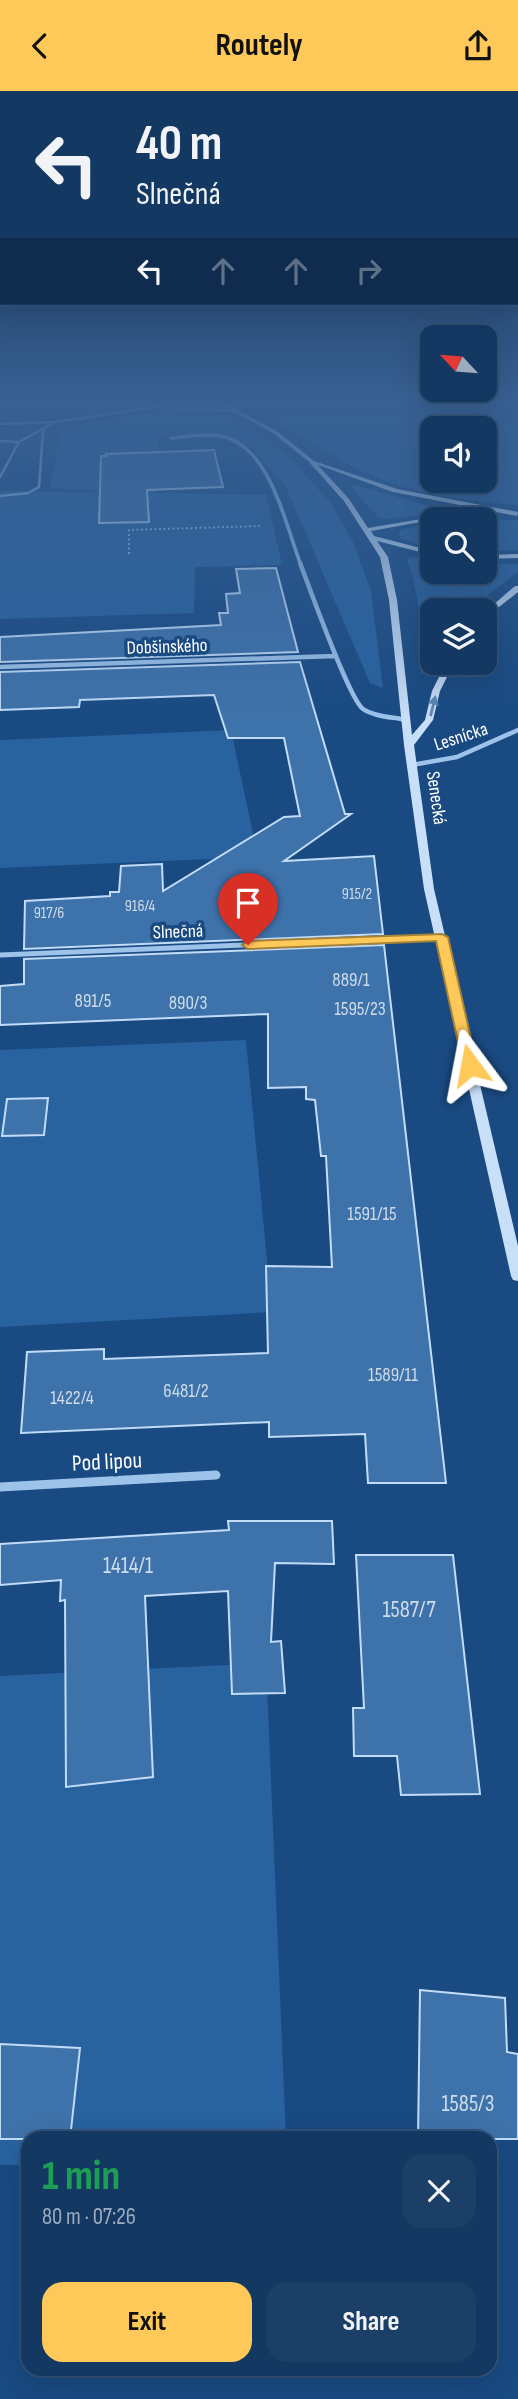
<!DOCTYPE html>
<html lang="en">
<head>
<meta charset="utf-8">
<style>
	:root { --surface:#133862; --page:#1c3f68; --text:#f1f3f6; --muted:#9dacbe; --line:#325277; --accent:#fec958 }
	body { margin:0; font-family:"Sofia Sans Condensed",sans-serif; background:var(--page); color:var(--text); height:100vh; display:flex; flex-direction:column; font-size:26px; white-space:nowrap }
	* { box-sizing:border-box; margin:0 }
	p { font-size:23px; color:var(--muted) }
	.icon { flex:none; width:38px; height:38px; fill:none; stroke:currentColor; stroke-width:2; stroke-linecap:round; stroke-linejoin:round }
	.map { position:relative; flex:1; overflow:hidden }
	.drawer { position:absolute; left:21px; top:2040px; width:476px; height:245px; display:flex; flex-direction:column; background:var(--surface); border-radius:21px; box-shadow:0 7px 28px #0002,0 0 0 2px var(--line) }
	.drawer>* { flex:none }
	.hud { position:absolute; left:0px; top:0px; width:518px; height:214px; box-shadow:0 7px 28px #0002,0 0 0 2px var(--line); background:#133862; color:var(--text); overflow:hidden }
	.needle { width:46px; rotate:296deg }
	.buttons { position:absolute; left:420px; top:234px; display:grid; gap:14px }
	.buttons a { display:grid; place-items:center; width:77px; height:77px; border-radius:14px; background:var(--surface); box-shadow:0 7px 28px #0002,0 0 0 2px var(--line); font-size:35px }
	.pin { position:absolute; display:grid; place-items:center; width:60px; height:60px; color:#fff; margin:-72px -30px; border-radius:50% 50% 50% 0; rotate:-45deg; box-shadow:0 0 7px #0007 }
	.pin .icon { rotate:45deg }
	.me { position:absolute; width:77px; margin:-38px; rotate:347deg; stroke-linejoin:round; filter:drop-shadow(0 0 5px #0008) }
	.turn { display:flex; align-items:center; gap:24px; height:147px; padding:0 21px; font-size:32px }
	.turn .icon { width:91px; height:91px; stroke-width:2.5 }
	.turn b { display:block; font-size:49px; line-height:60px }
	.lanes { display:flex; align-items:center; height:66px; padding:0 21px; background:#0003; justify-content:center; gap:35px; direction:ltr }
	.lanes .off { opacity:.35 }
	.round { display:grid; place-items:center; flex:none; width:74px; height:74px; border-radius:21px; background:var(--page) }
	.summary { display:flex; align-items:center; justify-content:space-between; height:119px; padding:0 21px }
	h1 { font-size:42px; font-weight:700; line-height:52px; color:#1e9e55 }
	.cta { display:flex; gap:14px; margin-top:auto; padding:14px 21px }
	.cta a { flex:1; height:80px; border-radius:21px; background:var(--accent); color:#111; font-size:28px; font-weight:700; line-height:80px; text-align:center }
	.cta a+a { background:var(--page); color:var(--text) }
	header { display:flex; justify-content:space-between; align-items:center; height:91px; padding:0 21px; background:var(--accent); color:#111; font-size:32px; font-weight:700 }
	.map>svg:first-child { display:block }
	.green { fill:#28629f; fill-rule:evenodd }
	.building { fill:#3e72aa; stroke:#c2dcf8; stroke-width:2 }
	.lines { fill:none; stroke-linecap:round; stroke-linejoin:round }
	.path { stroke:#9dc3eb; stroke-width:2; stroke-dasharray:2 2.5; stroke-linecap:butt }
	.service { stroke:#9dc3eb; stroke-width:2.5 }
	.minor-far3 { stroke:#9dc3eb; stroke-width:3.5 }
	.minor-far2 { stroke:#9dc3eb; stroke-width:4.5 }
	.minor-far1 { stroke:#9dc3eb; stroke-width:5 }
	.minor { stroke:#9dc3eb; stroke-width:9 }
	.secondary { fill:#c9dff8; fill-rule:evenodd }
	.oneway { fill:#5f86b1 }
	.route { fill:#fec958; stroke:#a58339; stroke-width:2 }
	.labels { text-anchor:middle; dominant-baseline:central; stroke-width:7; stroke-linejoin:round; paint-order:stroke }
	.far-number-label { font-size:16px; fill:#cfdcea }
	.far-street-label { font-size:19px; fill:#fff; stroke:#194a82 }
	.number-label { font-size:19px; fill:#cfdcea }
	.street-label { font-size:23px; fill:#fff; stroke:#194a82 }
	.near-number-label { font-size:23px; fill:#cfdcea }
</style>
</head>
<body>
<header><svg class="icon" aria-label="back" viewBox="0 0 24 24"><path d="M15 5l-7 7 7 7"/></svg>Routely<svg class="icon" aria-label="share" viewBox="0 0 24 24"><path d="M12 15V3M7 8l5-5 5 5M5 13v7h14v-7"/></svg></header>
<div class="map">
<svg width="518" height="2308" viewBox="0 0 518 2308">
	<rect width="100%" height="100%" fill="#194a82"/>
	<path class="green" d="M30,307H161L154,312L79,324L20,328Z
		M230,307H518V414C474,410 428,406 386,390C331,369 284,331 230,307ZM432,338H485V390H432Z
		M182,317L214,321L239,329L288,365L330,411L353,451L371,500L383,597L370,592L286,396L252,356L218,342L159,344L154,402L266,404L282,474L195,476L194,522L0,528V400L148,402L50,397L61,340L68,335L83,332Z
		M355,394L425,414L462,421L385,428L378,426L350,395Z
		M518,429V459L485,461V430Z
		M432,433V457L402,448L398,443L401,438Z
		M410,466L432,469V481H485V473H518V481L483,508L473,520H432V572H436L431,582H421C421,542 421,507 407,469Z
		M231,639L258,766L0,777V649Z
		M246,949L272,1221L0,1236V959Z
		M266,1572L286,2047L28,2048V2074H0V1585Z"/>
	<path class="building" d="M214,359L223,396L147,399L149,431L99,432L101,365H106V363Z
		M276,477L298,561L0,571V546L221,534L219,522H228L226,503L240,502L236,478Z
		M300,571L345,723H351L284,770L374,765L383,843L24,858L25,810L110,805V801H119L121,775L162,773L163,800L284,726L300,725L284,647H228L214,604L80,609L79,616L0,619V581Z
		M384,854L446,1392H368L365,1343L269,1346V1331L21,1342L27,1261L104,1258V1268L268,1262L266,1175L332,1176L326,1065H321L315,1009L306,1008V996L268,997V923L0,934V895L24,893V868Z
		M48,1007L44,1044L2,1045L7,1008Z
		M228,1430H332L334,1473L275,1472L271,1551L281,1550L285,1602L232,1603L228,1500L145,1505L153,1686L66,1696L65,1509L60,1510L61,1489L0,1494V1453L229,1439Z
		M356,1464H453L480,1703L401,1704L397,1665H354L353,1617H364Z
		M420,1899L505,1907L507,1961L518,1963V2048H418Z
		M0,1953L80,1957L70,2048H0Z"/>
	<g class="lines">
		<path class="path" d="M129,463V439L261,435"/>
		<path class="service" d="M158,315L172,307
			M0,333L56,331L155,316L237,320
			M0,350L19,351
			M0,386L19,351L55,331
			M0,405L28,402L39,396L43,340"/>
		<path class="minor-far3" d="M171,347C186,346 205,342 220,345C271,354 285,434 301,474"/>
		<path class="minor-far2" d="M300,472C309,495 349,608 363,618C375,626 393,626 406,629
			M0,576L335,565
			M412,674L457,666L518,639"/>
		<path class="minor-far1" d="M0,864L442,846"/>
		<path class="minor" d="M0,1396L216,1384"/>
		<path class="secondary" d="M208,307H215L277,340L314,370L397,398L518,421L517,425L393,401L318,374L349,408L368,437L433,426L492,422L495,424L492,426L432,429L371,440L374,445L432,460V464L377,450L388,466L397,509L412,644L425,629L432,600L446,572H454L440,600L433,629L414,654L434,798L518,1155V1190L513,1189L511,1185L424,798L404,654L389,509L380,466L344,410L308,370L273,342Z
			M518,463V467L485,468V464Z
			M515,495H518V501L485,527V521Z"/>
	</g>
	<defs><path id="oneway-solid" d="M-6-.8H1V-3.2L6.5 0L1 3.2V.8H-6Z" transform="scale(1.75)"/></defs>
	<use class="oneway" href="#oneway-solid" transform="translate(433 615) rotate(-76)"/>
	<linearGradient id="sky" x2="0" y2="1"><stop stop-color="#0e2948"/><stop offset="0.49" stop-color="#386092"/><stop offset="1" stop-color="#386092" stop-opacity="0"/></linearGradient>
	<rect width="518" height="630" fill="url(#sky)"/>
	<path class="route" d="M442,843L448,846L477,974L470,978L463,974L436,850L248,858L242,854L248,850Z"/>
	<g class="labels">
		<g class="far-number-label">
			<text x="357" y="803">915/2</text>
			<text x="140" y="815">916/4</text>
			<text x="49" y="822">917/6</text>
		</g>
		<g class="far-street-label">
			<text transform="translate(167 556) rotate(-2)">Dobšinského</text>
			<text transform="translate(461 646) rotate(-18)">Lesnícka</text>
			<text transform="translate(436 707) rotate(82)">Senecká</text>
			<text transform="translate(178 841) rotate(-2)">Slnečná</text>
		</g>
		<g class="number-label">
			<text x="351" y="889">889/1</text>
			<text x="93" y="910">891/5</text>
			<text x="188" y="912">890/3</text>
			<text x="360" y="918">1595/23</text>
			<text x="372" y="1123">1591/15</text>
			<text x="393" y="1284">1589/11</text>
			<text x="186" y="1300">6481/2</text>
			<text x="72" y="1307">1422/4</text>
		</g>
		<g class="street-label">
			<text transform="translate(107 1371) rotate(-3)">Pod lipou</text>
		</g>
		<g class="near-number-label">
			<text x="128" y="1475">1414/1</text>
			<text x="409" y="1519">1587/7</text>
			<text x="468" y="2013">1585/3</text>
		</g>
	</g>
</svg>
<div class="buttons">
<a><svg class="needle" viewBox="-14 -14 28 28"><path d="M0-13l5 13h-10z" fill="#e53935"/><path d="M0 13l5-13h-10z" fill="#9dacbe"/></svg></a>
<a><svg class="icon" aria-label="sound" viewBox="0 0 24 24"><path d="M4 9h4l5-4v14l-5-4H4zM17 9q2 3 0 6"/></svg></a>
<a><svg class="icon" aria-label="search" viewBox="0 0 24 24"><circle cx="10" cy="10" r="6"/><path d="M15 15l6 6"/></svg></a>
<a><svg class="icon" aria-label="layers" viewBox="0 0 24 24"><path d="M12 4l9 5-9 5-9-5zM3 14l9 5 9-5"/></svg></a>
</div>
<div class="pin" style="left:248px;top:854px;background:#d93025"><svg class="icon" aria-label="arrive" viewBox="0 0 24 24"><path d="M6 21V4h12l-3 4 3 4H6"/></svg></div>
<svg class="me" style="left:470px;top:974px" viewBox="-20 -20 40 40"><path d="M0-17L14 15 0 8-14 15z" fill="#fec958" stroke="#fff" stroke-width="4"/></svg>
<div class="hud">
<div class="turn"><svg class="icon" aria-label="left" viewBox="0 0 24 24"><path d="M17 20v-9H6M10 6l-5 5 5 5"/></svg><div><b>40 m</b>Slnečná</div></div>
<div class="lanes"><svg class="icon" aria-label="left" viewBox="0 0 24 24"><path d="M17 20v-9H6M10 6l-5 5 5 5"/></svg><svg class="icon off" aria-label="ahead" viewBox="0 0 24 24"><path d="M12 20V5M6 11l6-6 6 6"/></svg><svg class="icon off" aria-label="ahead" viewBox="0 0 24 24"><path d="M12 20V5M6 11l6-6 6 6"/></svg><svg class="icon off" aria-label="right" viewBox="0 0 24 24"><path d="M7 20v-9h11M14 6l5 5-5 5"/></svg></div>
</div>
<section class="drawer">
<div class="summary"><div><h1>1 min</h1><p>80 m · 07:26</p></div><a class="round"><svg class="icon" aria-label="close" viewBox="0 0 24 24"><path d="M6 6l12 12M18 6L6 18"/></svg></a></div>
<div class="cta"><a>Exit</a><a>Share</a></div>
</section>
</div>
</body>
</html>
